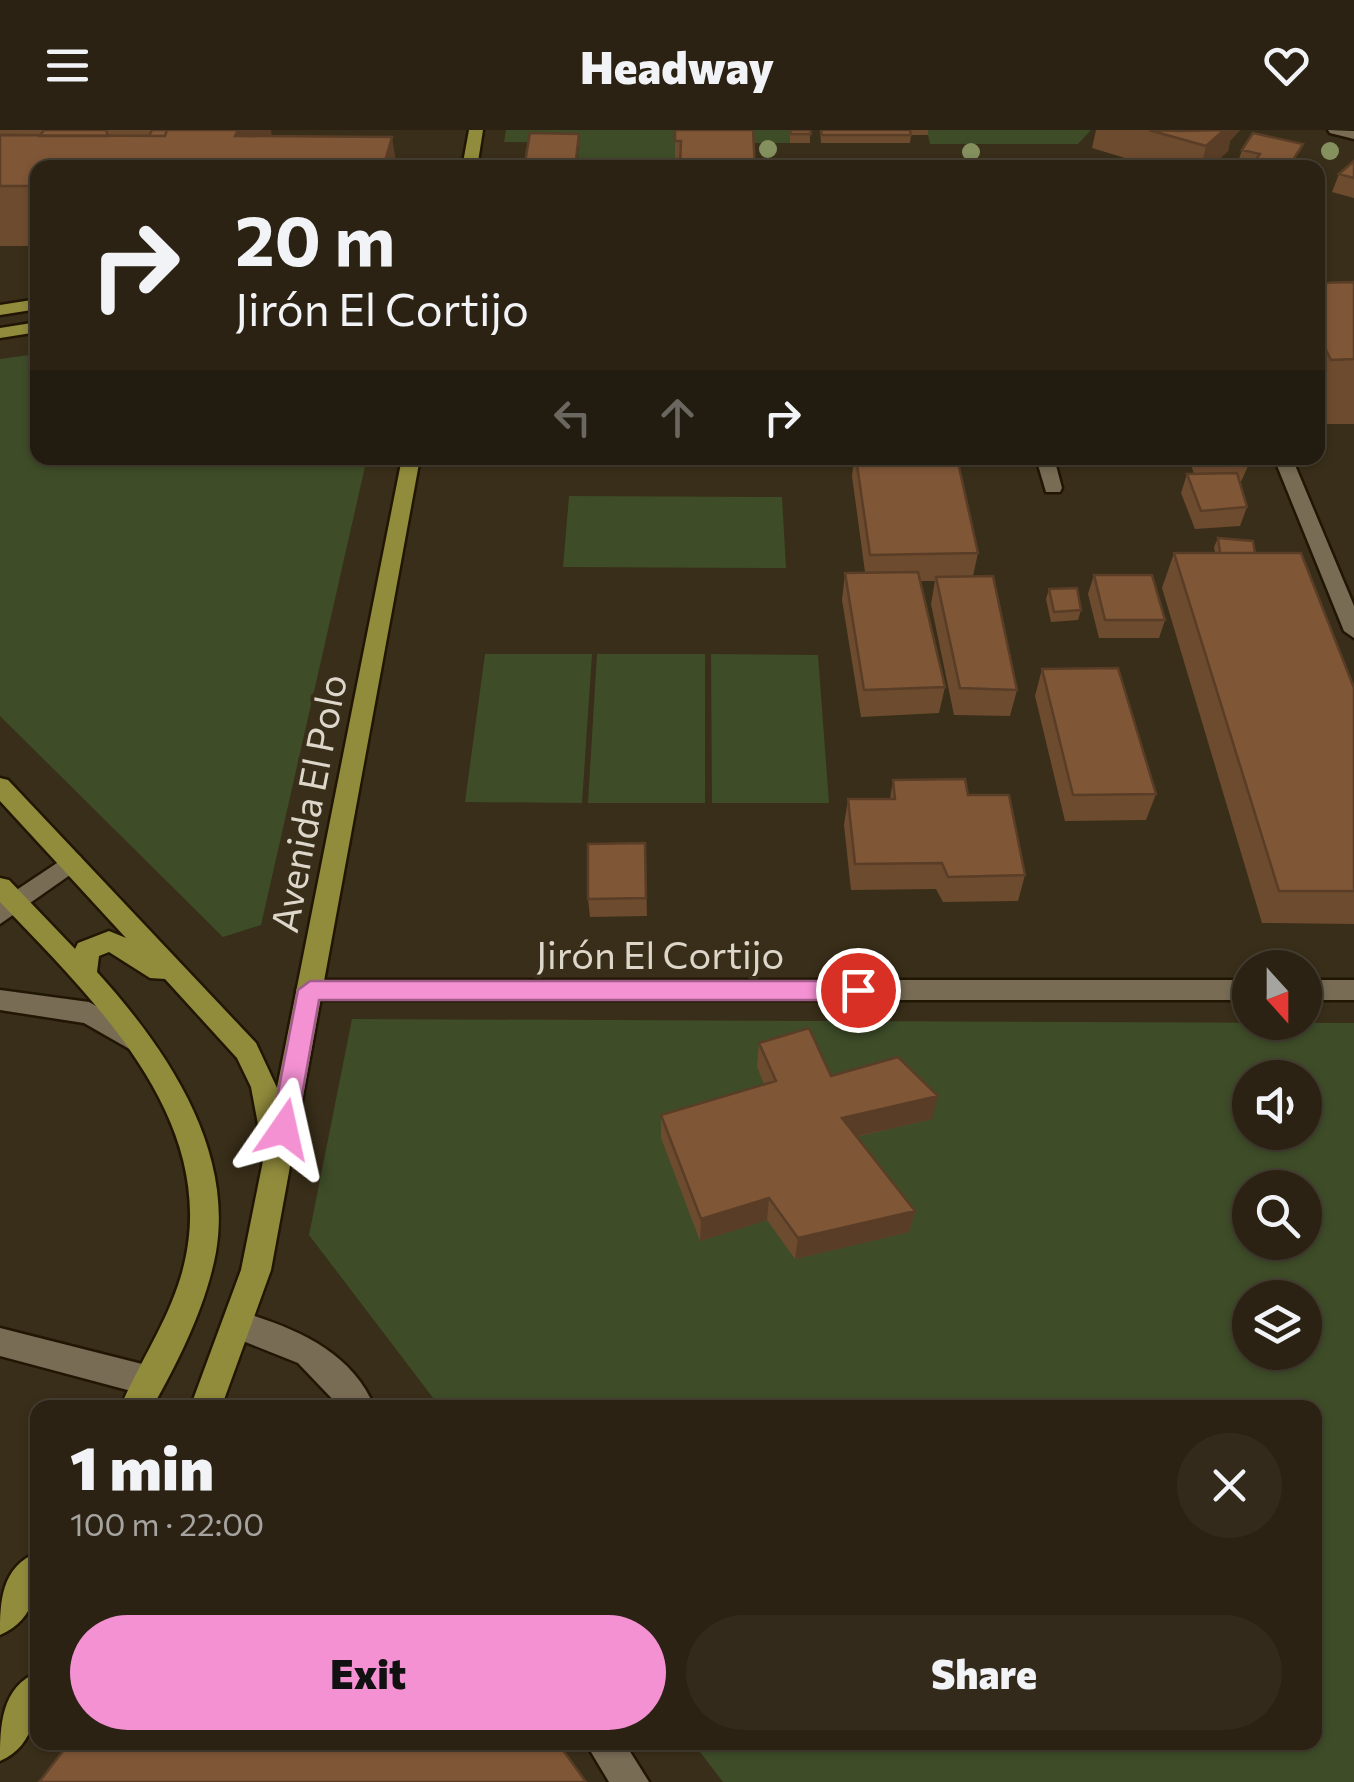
<!DOCTYPE html>
<html lang="en">
<head>
<meta charset="utf-8">
<style>
	:root { --surface:#2b2213; --page:#332a1c; --text:#f1f3f6; --muted:#a6a4a0; --line:#473f33; --accent:#f491d3 }
	body { margin:0; font-family:Commissioner,sans-serif; background:var(--page); color:var(--text); height:100vh; display:flex; flex-direction:column; font-size:38px; white-space:nowrap }
	* { box-sizing:border-box; margin:0 }
	p { font-size:32px; color:var(--muted) }
	.icon { flex:none; width:55px; height:55px; fill:none; stroke:currentColor; stroke-width:2; stroke-linecap:round; stroke-linejoin:round }
	.map { position:relative; flex:1; overflow:hidden }
	.panel { position:absolute; left:30px; top:1270px; width:1292px; height:350px; display:flex; flex-direction:column; background:var(--surface); border-radius:20px; box-shadow:0 2px 8px #0004,0 0 0 2px var(--line) }
	.panel>* { flex:none }
	.banner { position:absolute; left:30px; top:30px; width:1295px; height:305px; border-radius:20px; box-shadow:0 2px 8px #0004,0 0 0 2px var(--line); background:#2b2213; color:var(--text); overflow:hidden }
	.needle { width:65px; rotate:159deg }
	.controls { position:absolute; left:1232px; top:820px; display:grid; gap:20px }
	.controls a { display:grid; place-items:center; width:90px; height:90px; border-radius:50%; background:var(--surface); box-shadow:0 2px 8px #0004,0 0 0 2px var(--line); font-size:50px }
	.pin { position:absolute; display:grid; place-items:center; width:85px; height:85px; color:#fff; margin:-42px; border:5px solid #fff; border-radius:50%; box-shadow:0 2px 10px #0007 }
	.me { position:absolute; width:110px; margin:-55px; rotate:11deg; stroke-linejoin:round; filter:drop-shadow(0 0 8px #0008) }
	.turn { display:flex; align-items:center; gap:35px; height:210px; padding:0 40px; font-size:45px }
	.turn .icon { width:130px; height:130px; stroke-width:2.5 }
	.turn b { display:block; font-size:70px; line-height:85px }
	.lanes { display:flex; align-items:center; height:95px; padding:0 40px; background:#0003; justify-content:center; gap:50px; direction:ltr }
	.lanes .off { opacity:.35 }
	.round { display:grid; place-items:center; flex:none; width:105px; height:105px; border-radius:52px; background:var(--page) }
	.head { display:flex; align-items:center; justify-content:space-between; height:170px; padding:0 40px }
	h1 { font-size:60px; font-weight:800; line-height:75px }
	.cta { display:flex; gap:20px; margin-top:auto; padding:20px 40px }
	.cta a { flex:1; height:115px; border-radius:60px; background:var(--accent); color:#111; font-size:40px; font-weight:800; line-height:115px; text-align:center }
	.cta a+a { background:var(--page); color:var(--text) }
	header { display:flex; justify-content:space-between; align-items:center; height:130px; padding:0 40px; background:var(--surface); font-size:45px; font-weight:800 }
	.map>svg:first-child { display:block }
	.green { fill:#3e4c28; fill-rule:evenodd }
	.lines { fill:none; stroke-linecap:round; stroke-linejoin:round }
	.minor-casing { stroke:#201603; stroke-width:5 }
	.major-casing { stroke:#201603; stroke-width:5 }
	.minor { fill:#786c55; fill-rule:evenodd }
	.major { fill:#918b3c; fill-rule:evenodd }
	.tree { fill:#84905e }
	.wall { fill:#6d4b2f }
	.shaded-wall { fill:#593d26 }
	.building { fill:#7f5737; stroke:#593d26; stroke-width:2.5 }
	.route { fill:#f491d3; stroke:#9f5e89; stroke-width:2.5 }
	.labels { text-anchor:middle; dominant-baseline:central; stroke-width:8; stroke-linejoin:round; paint-order:stroke }
	.street-label { font-size:38px; fill:#ddd6ca; stroke:#392e19 }
</style>
</head>
<body>
<header><svg class="icon" aria-label="menu" viewBox="0 0 24 24"><path d="M4 6h16M4 12h16M4 18h16"/></svg>Headway<svg class="icon" aria-label="heart" viewBox="0 0 24 24"><path d="M12 20l-8-8c-3-5 5-10 8-4 3-6 11-1 8 4z"/></svg></header>
<div class="map">
<svg width="1354" height="1652" viewBox="0 0 1354 1652">
	<rect width="100%" height="100%" fill="#392e19"/>
	<path class="green" d="M506,0H789L790,13H676L675,37L577,38L579,13L504,12Z
		M927,0H1091L1078,14H930Z
		M37,224L38,328H367L261,795L223,807L0,586V229Z
		M569,366L782,367L786,438L563,437Z
		M485,524H592L582,673L465,672Z
		M597,524H705V673H588Z
		M711,524L818,525L829,673H712Z
		M352,889L1354,893V1652H723L693,1613L1315,1612V1278L440,1277L309,1105ZM1250,948H1305V1002H1250ZM1250,1058H1305V1112H1250ZM1250,1168H1305V1222H1250Z"/>
	<g class="lines">
		<g class="minor-casing">
			<path id="minor" d="M1328,0L1354,1V9L1330,3Z
				M1036,328H1054L1062,358L1060,362H1046Z
				M1274,328H1292L1354,476V508L1344,501Z
				M72,723L80,726L84,732L80,738L0,794V771Z
				M309,850H1250V870H309L300,867L296,860L300,853Z
				M1305,850H1354V870H1305Z
				M0,860L89,872L149,906L153,914L149,922L140,925L84,893L0,880Z
				M239,1181C294,1198 351,1220 375,1278H341L298,1233L228,1205L224,1195L228,1185Z
				M0,1198L150,1236L161,1241L165,1251L161,1261L150,1266L0,1226Z
				M585,1612H624L649,1652H609Z"/>
		</g>
		<g class="major-casing">
			<path id="major" d="M469,0H483L477,38H462Z
				M38,169V179L0,185V175Z
				M38,192V202L0,208V198Z
				M402,328H420L271,1140L221,1278H190L241,1140L264,1026L251,957L237,928L165,849L150,848L109,822L99,826L97,842C164,916 234,1016 216,1122C206,1176 179,1230 152,1278H120C139,1233 167,1193 181,1146C226,994 94,871 0,772V748L9,750L75,819L78,813L109,801L126,808L0,671V648L8,650L256,913L277,958Z
				M38,1422C38,1456 37,1489 0,1505C0,1471 1,1437 38,1422Z
				M38,1542C38,1576 37,1615 0,1631C0,1596 1,1557 38,1542Z"/>
		</g>
		<use href="#minor" class="minor"/>
		<use href="#major" class="major"/>
	</g>
	<g class="tree">
		<circle cx="768" cy="19" r="9"/>
		<circle cx="1330" cy="21" r="9"/>
		<circle cx="971" cy="22" r="9"/>
	</g>
	<path class="wall" d="M0,0H271L38,38V116H0Z
		M675,0L755,38L680,36L681,29L675,28Z
		M789,0H810V13H790Z
		M820,0H928V5H911L910,13H821Z
		M1096,0H1240L1230,11L1228,21L1210,38H1158L1092,18Z
		M1303,14L1300,22L1252,35L1254,32L1239,29L1242,20Z
		M1354,31V68L1332,62L1339,44Z
		M1354,152V294H1318V153Z
		M854,328H957L978,423L973,446L1017,560L1010,586L954,585L931,474L935,451H921L945,557L939,583L861,587L842,470L845,443L865,442L852,346Z
		M1189,328H1246L1248,336L1240,354L1247,377L1240,396L1195,399L1181,363L1187,344H1194Z
		M1218,408L1255,423L1354,558V794L1262,793L1162,458L1174,423H1215L1214,417Z
		M1094,445L1165,490L1159,508H1099L1088,464Z
		M1049,459L1081,480L1078,490L1051,492L1046,469Z
		M1042,539L1156,664L1146,690L1065,691L1035,566Z
		M893,650L968,665L1025,745L1018,771L943,772L936,759L851,760L844,695L848,669H890Z
		M645,713L647,786L590,787L588,769Z
		M759,913L831,946L932,989L856,1007L915,1081L909,1102L795,1129L767,1090L700,1111L661,1008V985L764,954L757,937Z"/>
	<path class="shaded-wall" d="M238,0H271L272,6H235Z
		M1224,0H1240L1230,11L1228,21L1210,38H1201L1206,16Z
		M392,7L397,38H383Z
		M938,966L932,989L837,1011L842,988Z
		M769,1068L767,1090L700,1111L701,1089Z
		M915,1081L909,1102L795,1129L798,1108Z"/>
	<path class="building" d="M44,0H106L108,6H40Z
		M152,0H167L165,6H149Z
		M167,0H238L235,6L392,7L383,38H38V56H0V5L165,6Z
		M675,0H753L755,38H673V36H680L681,11H675Z
		M790,0H810L811,4H791Z
		M821,0H910L911,5H822Z
		M1149,0L1182,1L1224,0L1206,16Z
		M530,3L579,4L575,38H524Z
		M1253,3L1303,14L1288,38H1224L1229,30L1252,35L1260,24L1242,20Z
		M1354,31V48L1339,44Z
		M1354,152V229L1331,230L1318,203V153Z
		M856,328H957L978,423L870,425Z
		M1201,328H1246L1248,336L1203,335Z
		M1237,343L1247,377L1201,381L1187,344Z
		M1218,408L1253,411L1255,423H1220Z
		M1174,423H1301L1354,558V761H1279Z
		M918,442L945,557L864,560L845,443Z
		M1094,445H1152L1165,490H1105Z
		M993,446L1017,560L960,558L936,447Z
		M1077,458L1081,480L1054,482L1049,459Z
		M1118,538L1156,664L1073,665L1042,539Z
		M965,649L968,665H1009L1025,745L948,747L942,733L855,734L848,669H895L893,650Z
		M645,713L646,768L588,769V714Z
		M809,898L831,946L898,927L938,966L842,988L915,1081L798,1108L769,1068L701,1089L661,985L776,951L759,913Z
		M70,1612H557L586,1652H39Z"/>
	<path class="route" d="M310,851H858L870,860L858,870H319L296,999L284,1010L271,999L298,860Z"/>
	<g class="labels">
		<g class="street-label">
			<text transform="translate(307 673) rotate(-79)">Avenida El Polo</text>
			<text x="660" y="823">Jirón El Cortijo</text>
		</g>
	</g>
</svg>
<div class="controls">
<a><svg class="needle" viewBox="-14 -14 28 28"><path d="M0-13l5 13h-10z" fill="#e53935"/><path d="M0 13l5-13h-10z" fill="#a6a4a0"/></svg></a>
<a><svg class="icon" aria-label="sound" viewBox="0 0 24 24"><path d="M4 9h4l5-4v14l-5-4H4zM17 9q2 3 0 6"/></svg></a>
<a><svg class="icon" aria-label="search" viewBox="0 0 24 24"><circle cx="10" cy="10" r="6"/><path d="M15 15l6 6"/></svg></a>
<a><svg class="icon" aria-label="layers" viewBox="0 0 24 24"><path d="M12 4l9 5-9 5-9-5zM3 14l9 5 9-5"/></svg></a>
</div>
<div class="pin" style="left:858px;top:860px;background:#d93025"><svg class="icon" aria-label="arrive" viewBox="0 0 24 24"><path d="M6 21V4h12l-3 4 3 4H6"/></svg></div>
<svg class="me" style="left:284px;top:999px" viewBox="-20 -20 40 40"><path d="M0-17L14 15 0 8-14 15z" fill="#f491d3" stroke="#fff" stroke-width="4"/></svg>
<div class="banner">
<div class="turn"><svg class="icon" aria-label="right" viewBox="0 0 24 24"><path d="M7 20v-9h11M14 6l5 5-5 5"/></svg><div><b>20 m</b>Jirón El Cortijo</div></div>
<div class="lanes"><svg class="icon off" aria-label="left" viewBox="0 0 24 24"><path d="M17 20v-9H6M10 6l-5 5 5 5"/></svg><svg class="icon off" aria-label="ahead" viewBox="0 0 24 24"><path d="M12 20V5M6 11l6-6 6 6"/></svg><svg class="icon" aria-label="right" viewBox="0 0 24 24"><path d="M7 20v-9h11M14 6l5 5-5 5"/></svg></div>
</div>
<section class="panel">
<div class="head"><div><h1>1 min</h1><p>100 m · 22:00</p></div><a class="round"><svg class="icon" aria-label="close" viewBox="0 0 24 24"><path d="M6 6l12 12M18 6L6 18"/></svg></a></div>
<div class="cta"><a>Exit</a><a>Share</a></div>
</section>
</div>
</body>
</html>
